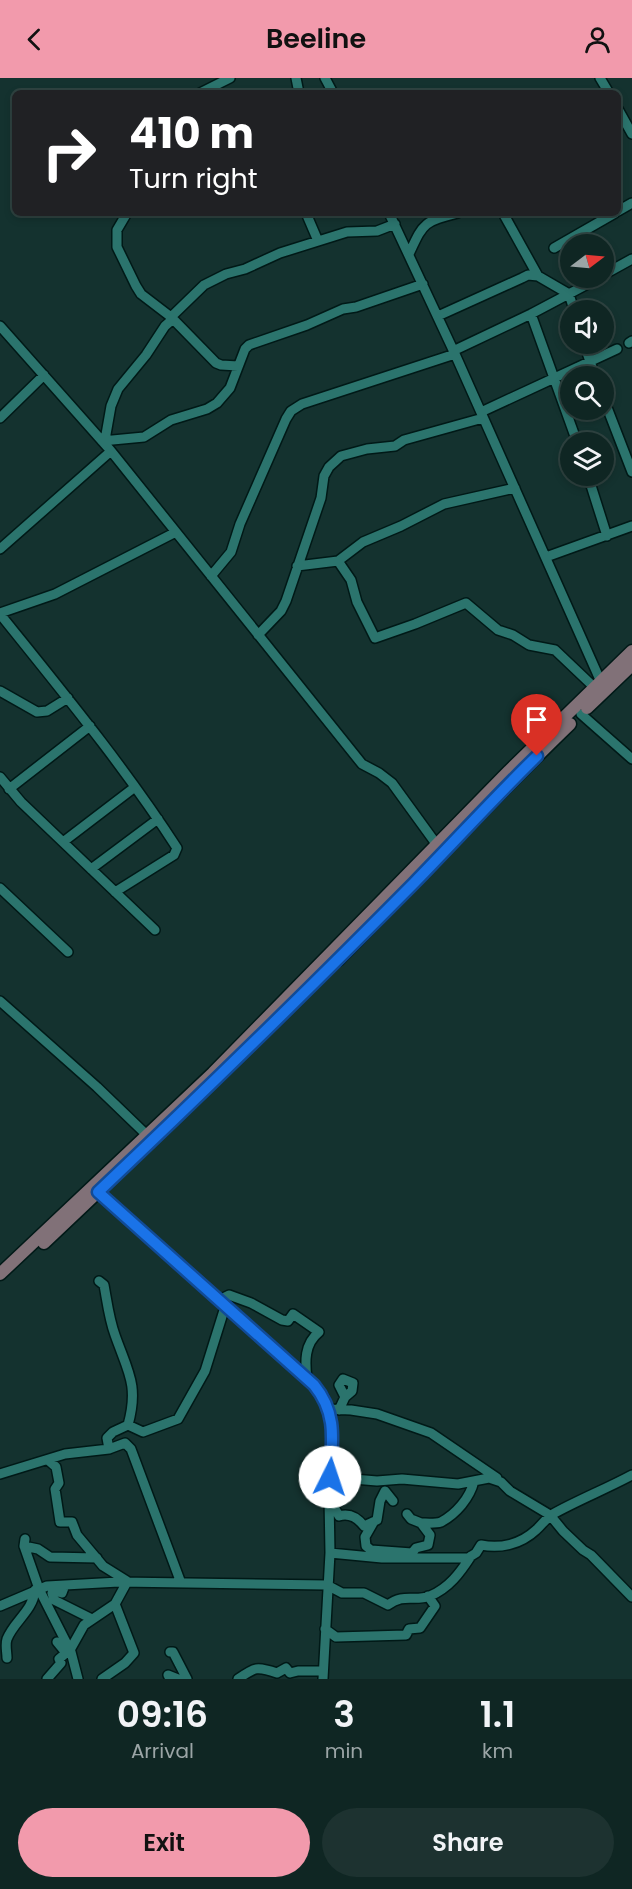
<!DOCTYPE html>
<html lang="en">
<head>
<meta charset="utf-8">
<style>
	:root { --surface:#0f2623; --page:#1d3230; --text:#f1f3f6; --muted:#9ba5a6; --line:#2f4341; --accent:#f29aac }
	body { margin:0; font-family:Poppins,sans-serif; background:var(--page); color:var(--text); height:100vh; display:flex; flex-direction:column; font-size:22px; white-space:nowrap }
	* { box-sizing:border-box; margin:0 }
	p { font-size:20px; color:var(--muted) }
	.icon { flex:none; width:33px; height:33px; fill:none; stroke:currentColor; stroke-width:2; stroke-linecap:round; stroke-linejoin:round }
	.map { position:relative; height:1601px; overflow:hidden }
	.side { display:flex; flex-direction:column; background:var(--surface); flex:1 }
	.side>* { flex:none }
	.guide { position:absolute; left:12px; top:12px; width:609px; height:126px; border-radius:9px; box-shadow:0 3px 9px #0003,0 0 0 2px var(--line); background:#202124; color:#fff; overflow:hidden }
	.needle { width:39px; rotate:74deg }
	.controls { position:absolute; left:560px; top:156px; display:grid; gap:12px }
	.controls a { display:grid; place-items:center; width:54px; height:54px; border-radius:50%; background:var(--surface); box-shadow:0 3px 9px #0003,0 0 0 2px var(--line); font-size:30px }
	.pin { position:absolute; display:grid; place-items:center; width:51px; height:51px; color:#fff; margin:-62px -26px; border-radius:50% 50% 50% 0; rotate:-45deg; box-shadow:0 0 6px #0007 }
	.pin .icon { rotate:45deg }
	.me { position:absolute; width:66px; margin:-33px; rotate:4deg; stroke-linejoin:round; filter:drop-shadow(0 0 4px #0008) }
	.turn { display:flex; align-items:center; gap:21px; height:126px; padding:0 18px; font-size:27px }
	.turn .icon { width:78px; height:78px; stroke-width:2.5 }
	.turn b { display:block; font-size:42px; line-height:51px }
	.eta { display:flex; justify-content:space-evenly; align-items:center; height:102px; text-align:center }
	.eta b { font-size:36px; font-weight:600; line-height:42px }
	.button { display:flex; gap:12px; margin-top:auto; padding:12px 18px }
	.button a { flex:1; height:69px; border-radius:36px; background:var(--accent); color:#111; font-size:24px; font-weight:600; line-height:69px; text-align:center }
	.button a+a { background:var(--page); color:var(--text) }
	header { display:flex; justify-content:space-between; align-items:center; height:78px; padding:0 18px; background:var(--accent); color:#111; font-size:27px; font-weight:600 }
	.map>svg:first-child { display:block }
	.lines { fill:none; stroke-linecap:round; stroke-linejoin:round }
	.minor-casing { stroke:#001917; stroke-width:12 }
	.major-casing { stroke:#001917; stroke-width:15 }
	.minor { stroke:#2b746d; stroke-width:9 }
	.major { stroke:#817178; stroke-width:12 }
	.route-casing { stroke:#114b97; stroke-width:15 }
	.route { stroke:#1a73e8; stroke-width:10 }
</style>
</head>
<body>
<header><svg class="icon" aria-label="back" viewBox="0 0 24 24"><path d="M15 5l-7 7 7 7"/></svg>Beeline<svg class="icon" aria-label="person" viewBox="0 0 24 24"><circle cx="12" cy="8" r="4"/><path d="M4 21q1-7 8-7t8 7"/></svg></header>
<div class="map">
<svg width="632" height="1601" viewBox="0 0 632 1601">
	<rect width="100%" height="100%" fill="#14322f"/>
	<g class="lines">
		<g class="minor-casing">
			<path id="minor" d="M296,0L299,15
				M325,0L333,15
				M600,0L609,15
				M200,15L230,0
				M618,31L632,56
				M618,133L632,125
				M127,135L117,152V169L136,208L141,216L171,239L216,285L221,287L238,288
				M306,135L318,163
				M389,135L455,276L601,604
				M503,135L538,198
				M554,170L615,135
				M409,176C424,144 423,144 458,135
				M603,197L632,181
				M531,236L577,364
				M438,238L522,200L528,197L538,198L569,216L574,232
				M171,239L204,207L226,196L245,191L280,175L347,154L377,153L395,146
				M0,248L111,373L362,686L379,695L392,705L437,767
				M629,265L632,263
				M584,266L595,298
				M453,273L531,236L599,200
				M603,319L632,394
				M481,334L617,271
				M0,340L44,297
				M105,362L111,328L118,311L146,277L165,248L173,241
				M102,363L144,359L171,342L207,331L217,325L230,310L245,271L249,267L307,247L343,231L356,229L423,206
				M588,398L607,458
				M0,471L111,373
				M546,479L632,448
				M338,483L351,502L357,524L375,560L415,546L466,525L498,552L513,557L529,567L555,572L595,610
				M297,488L338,483L363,464L401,448L444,426L515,410
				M211,498L231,474L240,446L286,341L291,333L302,326L455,276
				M0,535L55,516L176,454
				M0,536C61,612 124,688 177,770L174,777L115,814
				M258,557L281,533L286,523L321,420L324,398L329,389L341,378L367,371L395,368L404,362L483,340
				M0,613L37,634L47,633L68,620
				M581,636L632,681
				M0,699L21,724L155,852
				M9,711L90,648
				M63,764L135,709
				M91,791L158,741
				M0,810L68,874
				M0,923L97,1009L153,1063
				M98,1114L314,1307L324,1319L331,1339L333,1357L329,1420L330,1475L323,1601
				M99,1203L104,1207C107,1223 109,1241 115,1257C128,1294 139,1307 128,1347L113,1354L107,1360L109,1371
				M328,1331L351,1332L377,1336L431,1355L497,1400
				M339,1332L345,1319L352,1313L353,1305L343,1301L339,1307L345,1319
				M128,1347L143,1354L178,1341L205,1293L225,1229V1219L229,1217L251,1225L282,1242L288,1243L293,1236L319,1254C304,1266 305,1284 307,1301
				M48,1382L56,1389L59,1405L55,1411L60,1444H72L77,1457L103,1488L127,1503
				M0,1396L65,1376L109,1371L125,1365L131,1371L181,1505
				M330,1399L377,1403L402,1401L458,1406L489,1400L501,1404L510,1413L550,1437L563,1453L583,1472L591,1477L632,1519
				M330,1422L339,1438C349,1435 357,1439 364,1448L377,1442L380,1423L385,1413L393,1423
				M373,1445L365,1459L366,1468L371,1472L412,1475L416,1470L428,1467L430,1457L421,1445L411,1441L407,1436
				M421,1445C426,1445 435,1446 441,1444C456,1436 470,1420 474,1403
				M25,1461L24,1468L38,1471L50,1479L97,1480
				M24,1468L39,1511L71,1574
				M330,1475L382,1480H468L476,1475L481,1467C501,1471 521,1466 536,1452C542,1447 546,1440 553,1436C578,1422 606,1411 632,1397
				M65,1507L62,1515L56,1513L52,1515L54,1522L92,1541
				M0,1528L47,1508L119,1504L327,1507L342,1515H364L388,1527C404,1515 414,1524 430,1518C449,1510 460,1495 471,1478
				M325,1551L336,1559L406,1557L409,1551L420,1550L435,1528L428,1518
				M70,1572L84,1547L115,1526
				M170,1574H173L187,1601
				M66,1575L71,1574L78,1601
				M7,1580C7,1574 5,1567 7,1561C14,1543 33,1533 35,1512
				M47,1601L61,1585L59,1581L66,1575L57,1564
				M102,1601L125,1585L134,1575L115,1526L127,1504
				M170,1601L168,1597L178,1601
				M238,1601C255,1589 257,1588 277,1595L286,1590L290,1595L298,1593H323"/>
		</g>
		<g class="major-casing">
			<path id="major" d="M587,630L632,587
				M338,882C415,804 490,723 570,646
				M44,1165L101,1111
				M0,1196L213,995L509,693L632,573"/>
		</g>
		<use href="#minor" class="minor"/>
		<use href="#major" class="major"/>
	</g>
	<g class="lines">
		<g class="route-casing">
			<path id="route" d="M330,1399C332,1364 338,1336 314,1307L98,1114C205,1013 310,910 414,805C455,763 495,719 537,678"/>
		</g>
		<use href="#route" class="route"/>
	</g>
</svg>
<div class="controls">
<a><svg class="needle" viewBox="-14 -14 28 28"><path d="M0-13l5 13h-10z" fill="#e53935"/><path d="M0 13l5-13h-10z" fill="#9ba5a6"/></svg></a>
<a><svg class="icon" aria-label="sound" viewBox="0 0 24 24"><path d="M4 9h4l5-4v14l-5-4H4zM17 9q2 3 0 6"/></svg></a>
<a><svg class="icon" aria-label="search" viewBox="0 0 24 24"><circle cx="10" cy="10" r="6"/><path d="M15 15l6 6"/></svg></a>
<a><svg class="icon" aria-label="layers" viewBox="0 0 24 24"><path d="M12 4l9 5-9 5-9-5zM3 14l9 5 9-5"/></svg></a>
</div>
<div class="pin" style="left:537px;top:678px;background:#d93025"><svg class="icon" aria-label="arrive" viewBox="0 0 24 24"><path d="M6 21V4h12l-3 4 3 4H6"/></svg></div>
<svg class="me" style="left:330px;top:1399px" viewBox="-20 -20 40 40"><circle r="19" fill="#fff"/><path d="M0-13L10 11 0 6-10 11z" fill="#1a73e8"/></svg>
<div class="guide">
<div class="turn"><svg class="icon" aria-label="right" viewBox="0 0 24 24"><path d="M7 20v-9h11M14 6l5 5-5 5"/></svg><div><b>410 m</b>Turn right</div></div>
</div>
</div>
<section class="side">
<div class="eta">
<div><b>09:16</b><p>Arrival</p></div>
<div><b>3</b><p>min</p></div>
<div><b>1.1</b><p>km</p></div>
</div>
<div class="button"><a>Exit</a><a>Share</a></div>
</section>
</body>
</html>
